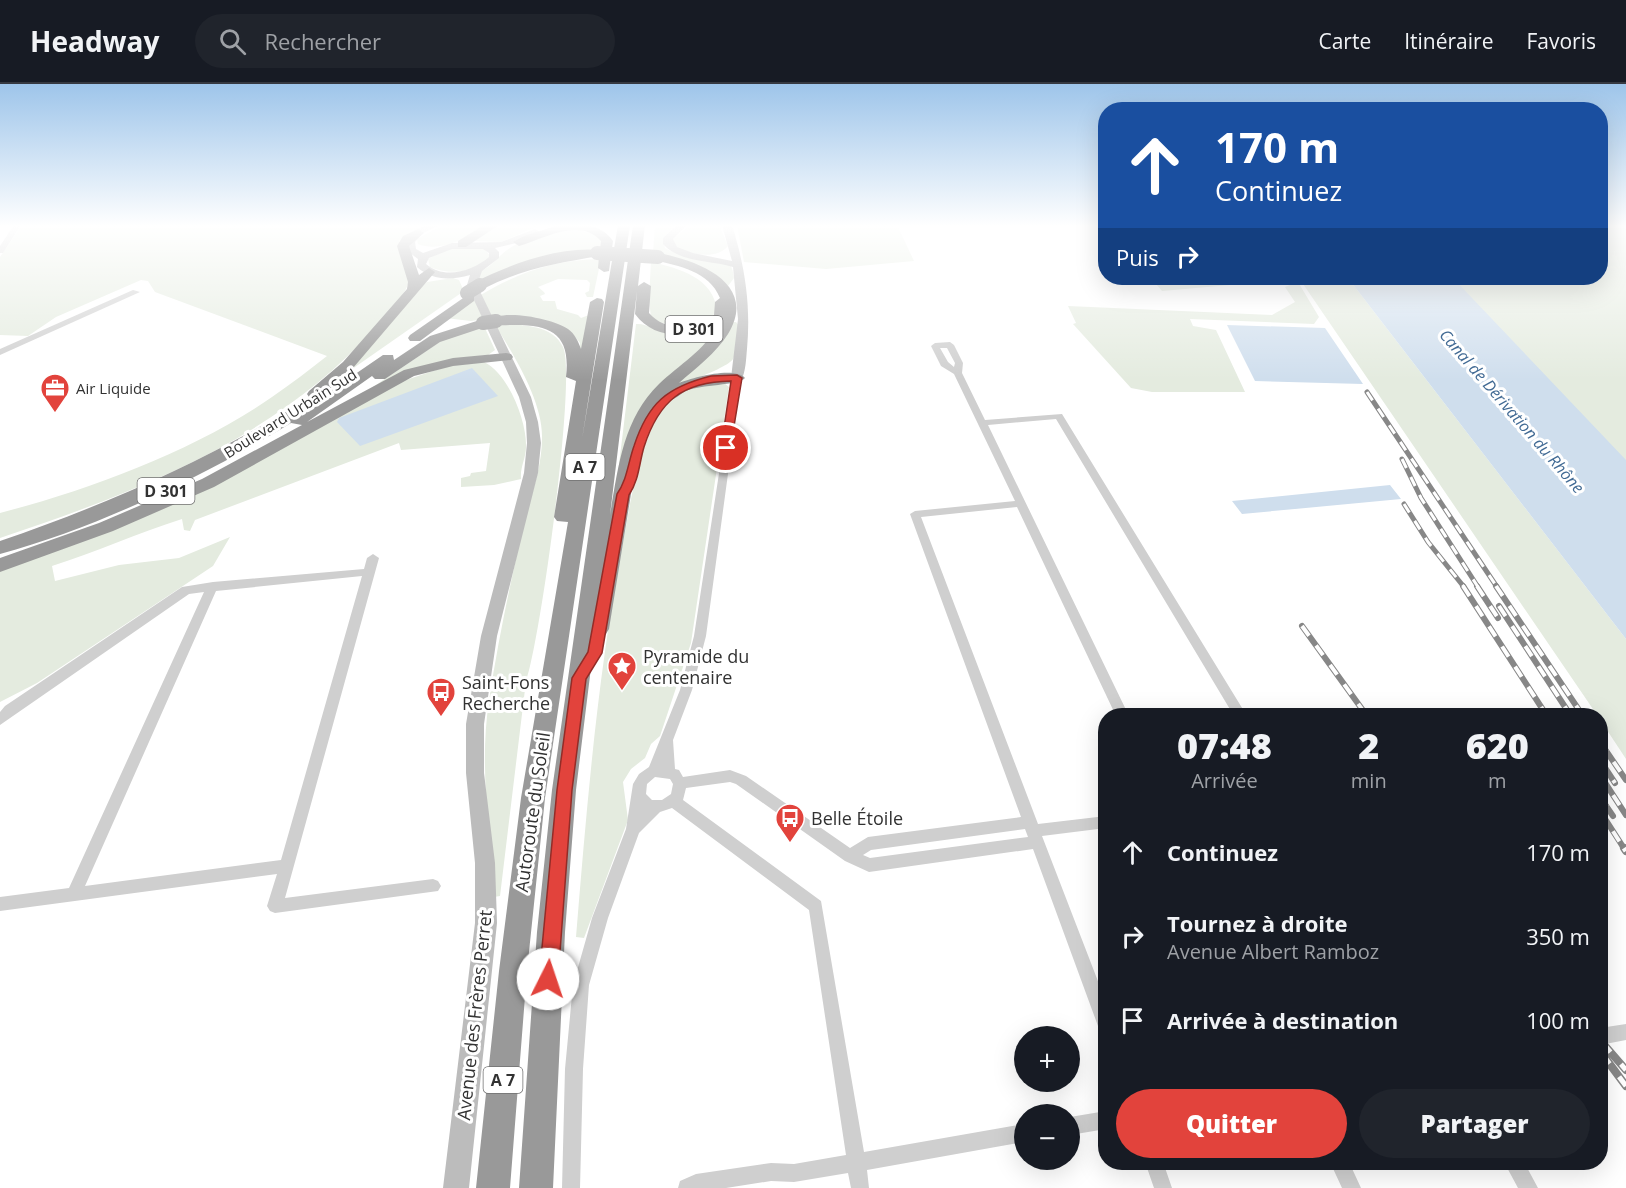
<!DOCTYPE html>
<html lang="fr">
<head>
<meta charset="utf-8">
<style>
	:root { --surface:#171b24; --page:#20242c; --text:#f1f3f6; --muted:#9ea1a6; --line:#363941; --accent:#e2433c }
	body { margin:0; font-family:"Open Sans",sans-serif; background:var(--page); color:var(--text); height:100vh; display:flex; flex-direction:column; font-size:22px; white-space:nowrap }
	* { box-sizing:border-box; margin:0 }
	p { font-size:20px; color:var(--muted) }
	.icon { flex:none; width:33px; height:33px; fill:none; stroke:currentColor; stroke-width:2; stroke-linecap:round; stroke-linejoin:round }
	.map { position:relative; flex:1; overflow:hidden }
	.side { position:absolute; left:1098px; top:624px; width:510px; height:462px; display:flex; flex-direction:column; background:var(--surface); border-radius:24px; box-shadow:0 6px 24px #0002 }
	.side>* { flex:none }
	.guide { position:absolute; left:1098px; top:18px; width:510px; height:183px; border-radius:24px; box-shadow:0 6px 24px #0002; background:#1a4fa0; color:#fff; overflow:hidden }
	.tools { position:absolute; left:1014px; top:942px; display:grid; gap:12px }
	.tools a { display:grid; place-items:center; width:66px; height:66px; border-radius:50%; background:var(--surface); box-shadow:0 6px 24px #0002; font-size:30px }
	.pin { position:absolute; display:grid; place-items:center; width:51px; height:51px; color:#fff; margin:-26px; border:3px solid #fff; border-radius:50%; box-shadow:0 2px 6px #0007 }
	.me { position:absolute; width:66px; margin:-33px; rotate:4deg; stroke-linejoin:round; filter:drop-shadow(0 0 4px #0008) }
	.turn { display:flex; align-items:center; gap:21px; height:126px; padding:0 18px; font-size:27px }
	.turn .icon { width:78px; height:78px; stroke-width:2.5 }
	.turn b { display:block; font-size:42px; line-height:51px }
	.then { display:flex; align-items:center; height:57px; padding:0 18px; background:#0003; gap:12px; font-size:22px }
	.eta { display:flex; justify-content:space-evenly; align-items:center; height:102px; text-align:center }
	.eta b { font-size:36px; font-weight:800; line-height:42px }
	.cta { display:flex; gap:12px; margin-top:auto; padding:12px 18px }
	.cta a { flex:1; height:69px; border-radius:36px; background:var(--accent); color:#fff; font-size:24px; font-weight:800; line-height:69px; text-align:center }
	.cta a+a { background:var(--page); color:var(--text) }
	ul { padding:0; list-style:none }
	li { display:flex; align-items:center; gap:18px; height:84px; padding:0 18px }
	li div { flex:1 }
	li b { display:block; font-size:22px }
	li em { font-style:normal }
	header { display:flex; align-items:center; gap:36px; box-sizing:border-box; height:84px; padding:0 30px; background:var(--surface); border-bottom:2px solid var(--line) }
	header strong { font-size:28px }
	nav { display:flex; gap:33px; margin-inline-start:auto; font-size:21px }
	.search { width:420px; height:54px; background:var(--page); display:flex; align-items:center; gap:15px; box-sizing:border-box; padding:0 21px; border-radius:33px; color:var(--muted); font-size:22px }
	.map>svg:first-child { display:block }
	.green { fill:#e4ebdf }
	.water { fill:#cfdeed }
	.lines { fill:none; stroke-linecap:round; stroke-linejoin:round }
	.street { fill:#cfcfcf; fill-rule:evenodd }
	.secondary { fill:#bcbcbc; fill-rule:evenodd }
	.highway { fill:#999; fill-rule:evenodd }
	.rail-far2-casing { stroke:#878787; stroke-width:5 }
	.rail-far1-casing { stroke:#878787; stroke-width:6 }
	.rail-casing { stroke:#878787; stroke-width:8 }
	.rail-far2 { stroke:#fff; stroke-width:3; stroke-dasharray:10; stroke-linecap:butt }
	.rail-far1 { stroke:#fff; stroke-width:4; stroke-dasharray:12; stroke-linecap:butt }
	.rail { stroke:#fff; stroke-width:5; stroke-dasharray:16; stroke-linecap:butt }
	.highway-bridge { stroke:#999; stroke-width:14 }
	.route { fill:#e2433c; stroke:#932c27; stroke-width:1.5 }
	.labels { text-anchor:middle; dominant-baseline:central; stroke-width:6; stroke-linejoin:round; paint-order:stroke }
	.far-poi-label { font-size:15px; fill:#323232; stroke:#fff; text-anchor:start }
	.far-street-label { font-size:15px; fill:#323232; stroke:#fff }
	.shield { fill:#fff; stroke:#707070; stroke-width:1.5 }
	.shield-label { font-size:16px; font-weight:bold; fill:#323232 }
	.far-water-label { font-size:16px; font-style:italic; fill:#416a94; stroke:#fff }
	.poi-label { font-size:18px; fill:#323232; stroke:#fff; text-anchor:start }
	.street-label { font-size:18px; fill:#323232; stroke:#fff }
</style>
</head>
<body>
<header>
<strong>Headway</strong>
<div class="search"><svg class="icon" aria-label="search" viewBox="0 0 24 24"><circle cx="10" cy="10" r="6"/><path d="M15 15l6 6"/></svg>Rechercher</div>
<nav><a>Carte</a><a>Itinéraire</a><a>Favoris</a></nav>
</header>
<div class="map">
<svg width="1626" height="1104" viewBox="0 0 1626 1104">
	<rect width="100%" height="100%" fill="#fff"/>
	<path class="green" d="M22,141H426L407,150L399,157L409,198C403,216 385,231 373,245C279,354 134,409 0,454V429C91,405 194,367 272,313C291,300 309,286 327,272L155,208L148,197L141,196L56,233L28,252L0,251V173Z
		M443,141H489C469,153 441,169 418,160L417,155Z
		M498,141H540L501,158L474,157Z
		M655,141H676L663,154L665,164C688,177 706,170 726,178C732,180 733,187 734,194L728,202L653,169Z
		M690,141H719L728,162C716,177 688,170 674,162L673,155Z
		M737,141H897L914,177L826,185L744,178Z
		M1601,141H1626V463L1398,194H1600Z
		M577,145L601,153L603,166L478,198V188C489,184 493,179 501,171C520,153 552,149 577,145Z
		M450,163L485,165L490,172C480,190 447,191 430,183L428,175Z
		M601,175L593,213H587L585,209L589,207L590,199L587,196L558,195L538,203L544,208L545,210L540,212L543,217H555L557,225L578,231L581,234L589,231L580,276V259L572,249L490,234L471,237L445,234C496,199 538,176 601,175Z
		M651,178C679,184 714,194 717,227C702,246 670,245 651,234L649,215Z
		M453,194L459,196L464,207L345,290L423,201L427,198Z
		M1151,194H1285L1287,196L1162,207Z
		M1299,194H1348L1626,555V675L1601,637L1600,632L1597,631Z
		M1298,198L1319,233L1314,240L1190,235L1193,242L1216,246L1245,308H1152L1131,304L1073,240L1076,239L1068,222L1272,231L1295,218L1285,203Z
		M736,238L739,242C737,252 738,267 733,275C727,285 667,306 654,308L617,397L636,240C647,239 656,248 668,249C690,250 714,239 736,238Z
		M512,240C531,242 553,243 563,263C577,292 540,559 526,597L500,812L494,813C490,748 479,682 489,617C497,562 509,506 521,452C528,419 542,387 542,354C543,318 514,271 495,241Z
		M484,242L495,266L488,271L453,275L364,309L447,253Z
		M484,278C508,289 527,337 526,363C526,374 520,383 521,395L494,401L461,403V394L470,392L471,389L486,387L490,359L401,366L399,359L195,436L190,447L184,446L182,435C138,449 96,468 52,482L55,497L119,481L179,474L230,453L213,482L37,599L0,618V484L71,460L400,298L448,282Z
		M724,299L729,303L691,559L660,652L651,660L645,674L631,685L623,698L628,736L584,854L576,853C587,719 598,586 624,453C632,411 641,343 673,313C687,300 706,301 724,299Z"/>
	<path class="water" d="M1348,194H1453L1626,376V555Z
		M1227,241L1325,244L1363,300L1255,297Z
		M472,284L498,312L360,362L337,338L339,334Z
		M1390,401L1401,415L1242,430L1232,417Z"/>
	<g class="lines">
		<path class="street" d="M14,141H21L3,169H0V162Z
			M133,206L140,208L0,271V265Z
			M950,258L954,261L963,279L962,289L985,336L1062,330L1247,632H1234L1056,335L988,341L1129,632H1116L1017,423L921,433L1038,740L1106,732V744L1042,752L1106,918V950L1100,948L1098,942L1033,765L869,788L845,777L736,700L730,698L686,704L683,716L821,817L864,1068L1024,1040V1058L867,1086L869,1104H851L848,1089L794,1098L771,1097L726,1104H678L680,1097L696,1090L771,1079L794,1080L846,1071L809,826L672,724L660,728L639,749L608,834L589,901L583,985L580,1104H562L565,985L573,901L592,834L626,745L633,700L639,690L649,683L680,606L694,552L734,292L741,294L706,552L692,606L673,656L675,685L679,686L683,693L730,686L746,692L850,764L868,753L1021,733L910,430L915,427L1015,417L954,290L941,282L931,262L935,259ZM940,264H947L955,279L954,283L948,278ZM655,693L670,695L673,700L671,710L662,716H652L646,710L647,700ZM1025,745L1028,753L870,774L863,771L871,766Z
			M373,470L379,474L285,814L433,795L438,797L441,802L438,807L275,829L270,827L267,822L277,790L0,827V813L69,804L204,508L189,510L0,641V628L5,622L182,503L213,498L364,485L367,474ZM362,492L281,776L85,802L216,507Z
			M1626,940V956L1600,961V944Z
			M1106,1027V1045L1070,1051V1033Z
			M1145,1078H1163L1172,1104H1154Z
			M1330,1078H1349L1361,1104H1342Z
			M1504,1078H1524L1538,1104H1518Z"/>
		<path class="secondary" d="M427,141H440L423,149L415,158L416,165L423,169L452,159L501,158L535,145L540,148L516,159L495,164L499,168V174L482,187L477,201L531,313L538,338L541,359L538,389L497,552L484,640V689L495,779L497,839L469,1104H443L475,839V779L466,689V640L481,552L524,389L527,359L526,338L519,313L467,201L470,191C451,196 433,197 417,183L418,175L406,166L407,155L417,145ZM452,165H483L489,169V173C473,187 444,196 426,180L429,174Z
			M677,141H687L673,155L677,163L693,169L732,177L722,141H732C745,183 751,221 747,265C746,275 746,287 741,297L731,294L738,235L733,183C711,176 680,179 663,160V154Z"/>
		<path class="highway" d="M484,141H499L466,163H458V157Z
			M559,141C581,141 599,138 613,157L609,187L604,188L598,184L599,172C558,179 522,185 485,204H475V198C511,180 559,162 600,166L601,157C579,133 544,155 519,162L513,158L524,152Z
			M618,141H630L545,714L527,887L510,1104H476L499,887L521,714L568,438L557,437L554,433L576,297L566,293C571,250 551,240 511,241C503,241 495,243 489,237C501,224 554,235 568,245C575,250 578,257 581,265L590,218L597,214L602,215L604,218L582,355Z
			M633,141H645L638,202L644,198L651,202L649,229C666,249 695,244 714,231L715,218L720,214C709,187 679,182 654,176L652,173L658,169C697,176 759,199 728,250C716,269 696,284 679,299C692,294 734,282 745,294C737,302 701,300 686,307C677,312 672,319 661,316L649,335L639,361L609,545L606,550L595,551L576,706L565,848L553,1104H519L537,848L552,706ZM637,207L635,230C655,257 690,254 718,241C705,266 679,281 659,300C623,335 618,384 610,431Z
			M418,145L424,149L409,162L419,191L429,184L435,188L353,284L321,313H309L307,310L309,307L343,278L407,205L408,198L397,162L403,152Z
			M469,210L474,211V217L420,257H410L408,254L410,251Z
			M483,235L488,236V242L440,258L385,295H375L372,292L307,338L404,286L453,274L506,269L511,270L513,273L511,276L453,282L414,292L214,403L113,447L0,488V474L99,439L202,395L302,341L291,339C204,392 99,443 0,470V457C106,421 206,376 301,319H313L383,271H393L394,276L430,252Z"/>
		<g class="rail-far2-casing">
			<path id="rail-far2" d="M1367,308L1497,503
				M1402,375L1421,414L1478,503
				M1404,420L1428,458L1464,503"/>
		</g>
		<g class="rail-far1-casing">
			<path id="rail-far1" d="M1463,502L1547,632
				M1477,502L1498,534
				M1496,502L1583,632
				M1499,522L1571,632
				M1302,542L1367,632
				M1600,658L1626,696
				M1600,676L1615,699
				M1600,691L1626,731
				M1600,713L1613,732
				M1600,727L1625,766"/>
		</g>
		<g class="rail-casing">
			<path id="rail" d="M1624,764L1626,767
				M1600,956L1626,986
				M1600,967L1626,1002"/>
		</g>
		<use href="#rail-far2" class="rail-far2"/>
		<use href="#rail-far1" class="rail-far1"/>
		<use href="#rail" class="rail"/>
		<path class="highway-bridge" d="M597,169L658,173
			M467,209L480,201
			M483,239L496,237"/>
	</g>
	<linearGradient id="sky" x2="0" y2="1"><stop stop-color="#9ec5ea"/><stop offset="0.48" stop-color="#fff"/><stop offset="1" stop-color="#fff" stop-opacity="0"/></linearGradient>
	<rect width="1626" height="296" fill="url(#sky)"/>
	<path class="route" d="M711,292L737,291L742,294L730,366L721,364L731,297C683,298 659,316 644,363C639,380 639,396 629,411L602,569L586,595L572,706L558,895L555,901L548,904L542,901L539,895L557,706L572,594L588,568L617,410C627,396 628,379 634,362C648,319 667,303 711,292Z"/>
	<defs>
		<g id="office-pin" transform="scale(1.5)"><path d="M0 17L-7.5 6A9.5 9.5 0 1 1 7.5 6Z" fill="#e2433c" stroke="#fff"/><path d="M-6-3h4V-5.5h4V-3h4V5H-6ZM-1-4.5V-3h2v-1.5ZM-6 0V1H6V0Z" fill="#fff"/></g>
		<g id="sight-pin" transform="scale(1.5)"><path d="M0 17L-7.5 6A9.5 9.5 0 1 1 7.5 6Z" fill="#e2433c" stroke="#fff"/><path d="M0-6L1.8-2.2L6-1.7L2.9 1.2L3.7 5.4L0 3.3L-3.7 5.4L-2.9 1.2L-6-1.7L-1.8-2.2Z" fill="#fff"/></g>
		<g id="bus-pin" transform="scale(1.5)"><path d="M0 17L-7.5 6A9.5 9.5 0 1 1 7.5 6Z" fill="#e2433c" stroke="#fff"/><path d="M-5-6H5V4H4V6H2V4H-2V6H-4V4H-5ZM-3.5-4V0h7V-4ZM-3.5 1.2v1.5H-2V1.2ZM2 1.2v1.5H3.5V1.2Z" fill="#fff"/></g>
	</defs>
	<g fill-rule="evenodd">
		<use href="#office-pin" x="55" y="304"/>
		<use href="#sight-pin" x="622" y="582"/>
		<use href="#bus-pin" x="441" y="608"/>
		<use href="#bus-pin" x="790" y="734"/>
	</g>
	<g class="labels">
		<g class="far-poi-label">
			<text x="76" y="304">Air Liquide</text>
		</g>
		<g class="far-street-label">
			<text transform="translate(290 329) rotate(-32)">Boulevard Urbain Sud</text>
		</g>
		<g class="shield">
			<rect x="665.5" y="232" width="57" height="26" rx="4.5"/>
			<rect x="565.5" y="370" width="39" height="26" rx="4.5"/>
			<rect x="137.5" y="394" width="57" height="26" rx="4.5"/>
			<rect x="483.5" y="983" width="39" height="26" rx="4.5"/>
		</g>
		<g class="shield-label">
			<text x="694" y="245">D 301</text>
			<text x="585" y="383">A 7</text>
			<text x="166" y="407">D 301</text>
			<text x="503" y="996">A 7</text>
		</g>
		<g class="far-water-label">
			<text transform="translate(1512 327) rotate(49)">Canal de Dérivation du Rhône</text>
		</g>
		<g class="poi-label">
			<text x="643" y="572">Pyramide du<tspan x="643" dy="21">centenaire</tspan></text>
			<text x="462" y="598">Saint-Fons<tspan x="462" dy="21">Recherche</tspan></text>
			<text x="811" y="734">Belle Étoile</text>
		</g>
		<g class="street-label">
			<text transform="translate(532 728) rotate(-82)">Autoroute du Soleil</text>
			<text transform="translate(474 931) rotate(-84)">Avenue des Frères Perret</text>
		</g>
	</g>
</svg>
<div class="tools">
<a>+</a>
<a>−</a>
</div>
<div class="pin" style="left:726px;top:364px;background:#d93025"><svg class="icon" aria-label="arrive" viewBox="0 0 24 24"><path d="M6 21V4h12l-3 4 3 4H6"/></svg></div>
<svg class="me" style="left:548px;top:895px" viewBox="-20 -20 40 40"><circle r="19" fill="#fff"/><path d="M0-13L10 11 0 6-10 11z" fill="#e2433c"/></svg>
<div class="guide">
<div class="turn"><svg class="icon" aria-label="ahead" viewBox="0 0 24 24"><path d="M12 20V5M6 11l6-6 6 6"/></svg><div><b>170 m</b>Continuez</div></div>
<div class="then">Puis<svg class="icon" aria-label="right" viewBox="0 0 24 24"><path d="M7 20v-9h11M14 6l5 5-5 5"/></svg></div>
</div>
<section class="side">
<div class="eta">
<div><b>07:48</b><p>Arrivée</p></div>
<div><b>2</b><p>min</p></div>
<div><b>620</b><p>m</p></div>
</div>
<ul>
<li><svg class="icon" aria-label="ahead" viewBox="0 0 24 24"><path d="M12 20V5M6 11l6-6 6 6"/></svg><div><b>Continuez</b></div><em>170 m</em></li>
<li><svg class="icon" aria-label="right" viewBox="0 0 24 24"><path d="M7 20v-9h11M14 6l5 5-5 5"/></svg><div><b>Tournez à droite</b><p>Avenue Albert Ramboz</p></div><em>350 m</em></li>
<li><svg class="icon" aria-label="arrive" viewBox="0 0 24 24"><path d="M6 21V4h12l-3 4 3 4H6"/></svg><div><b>Arrivée à destination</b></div><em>100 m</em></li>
</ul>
<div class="cta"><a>Quitter</a><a>Partager</a></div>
</section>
</div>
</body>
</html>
